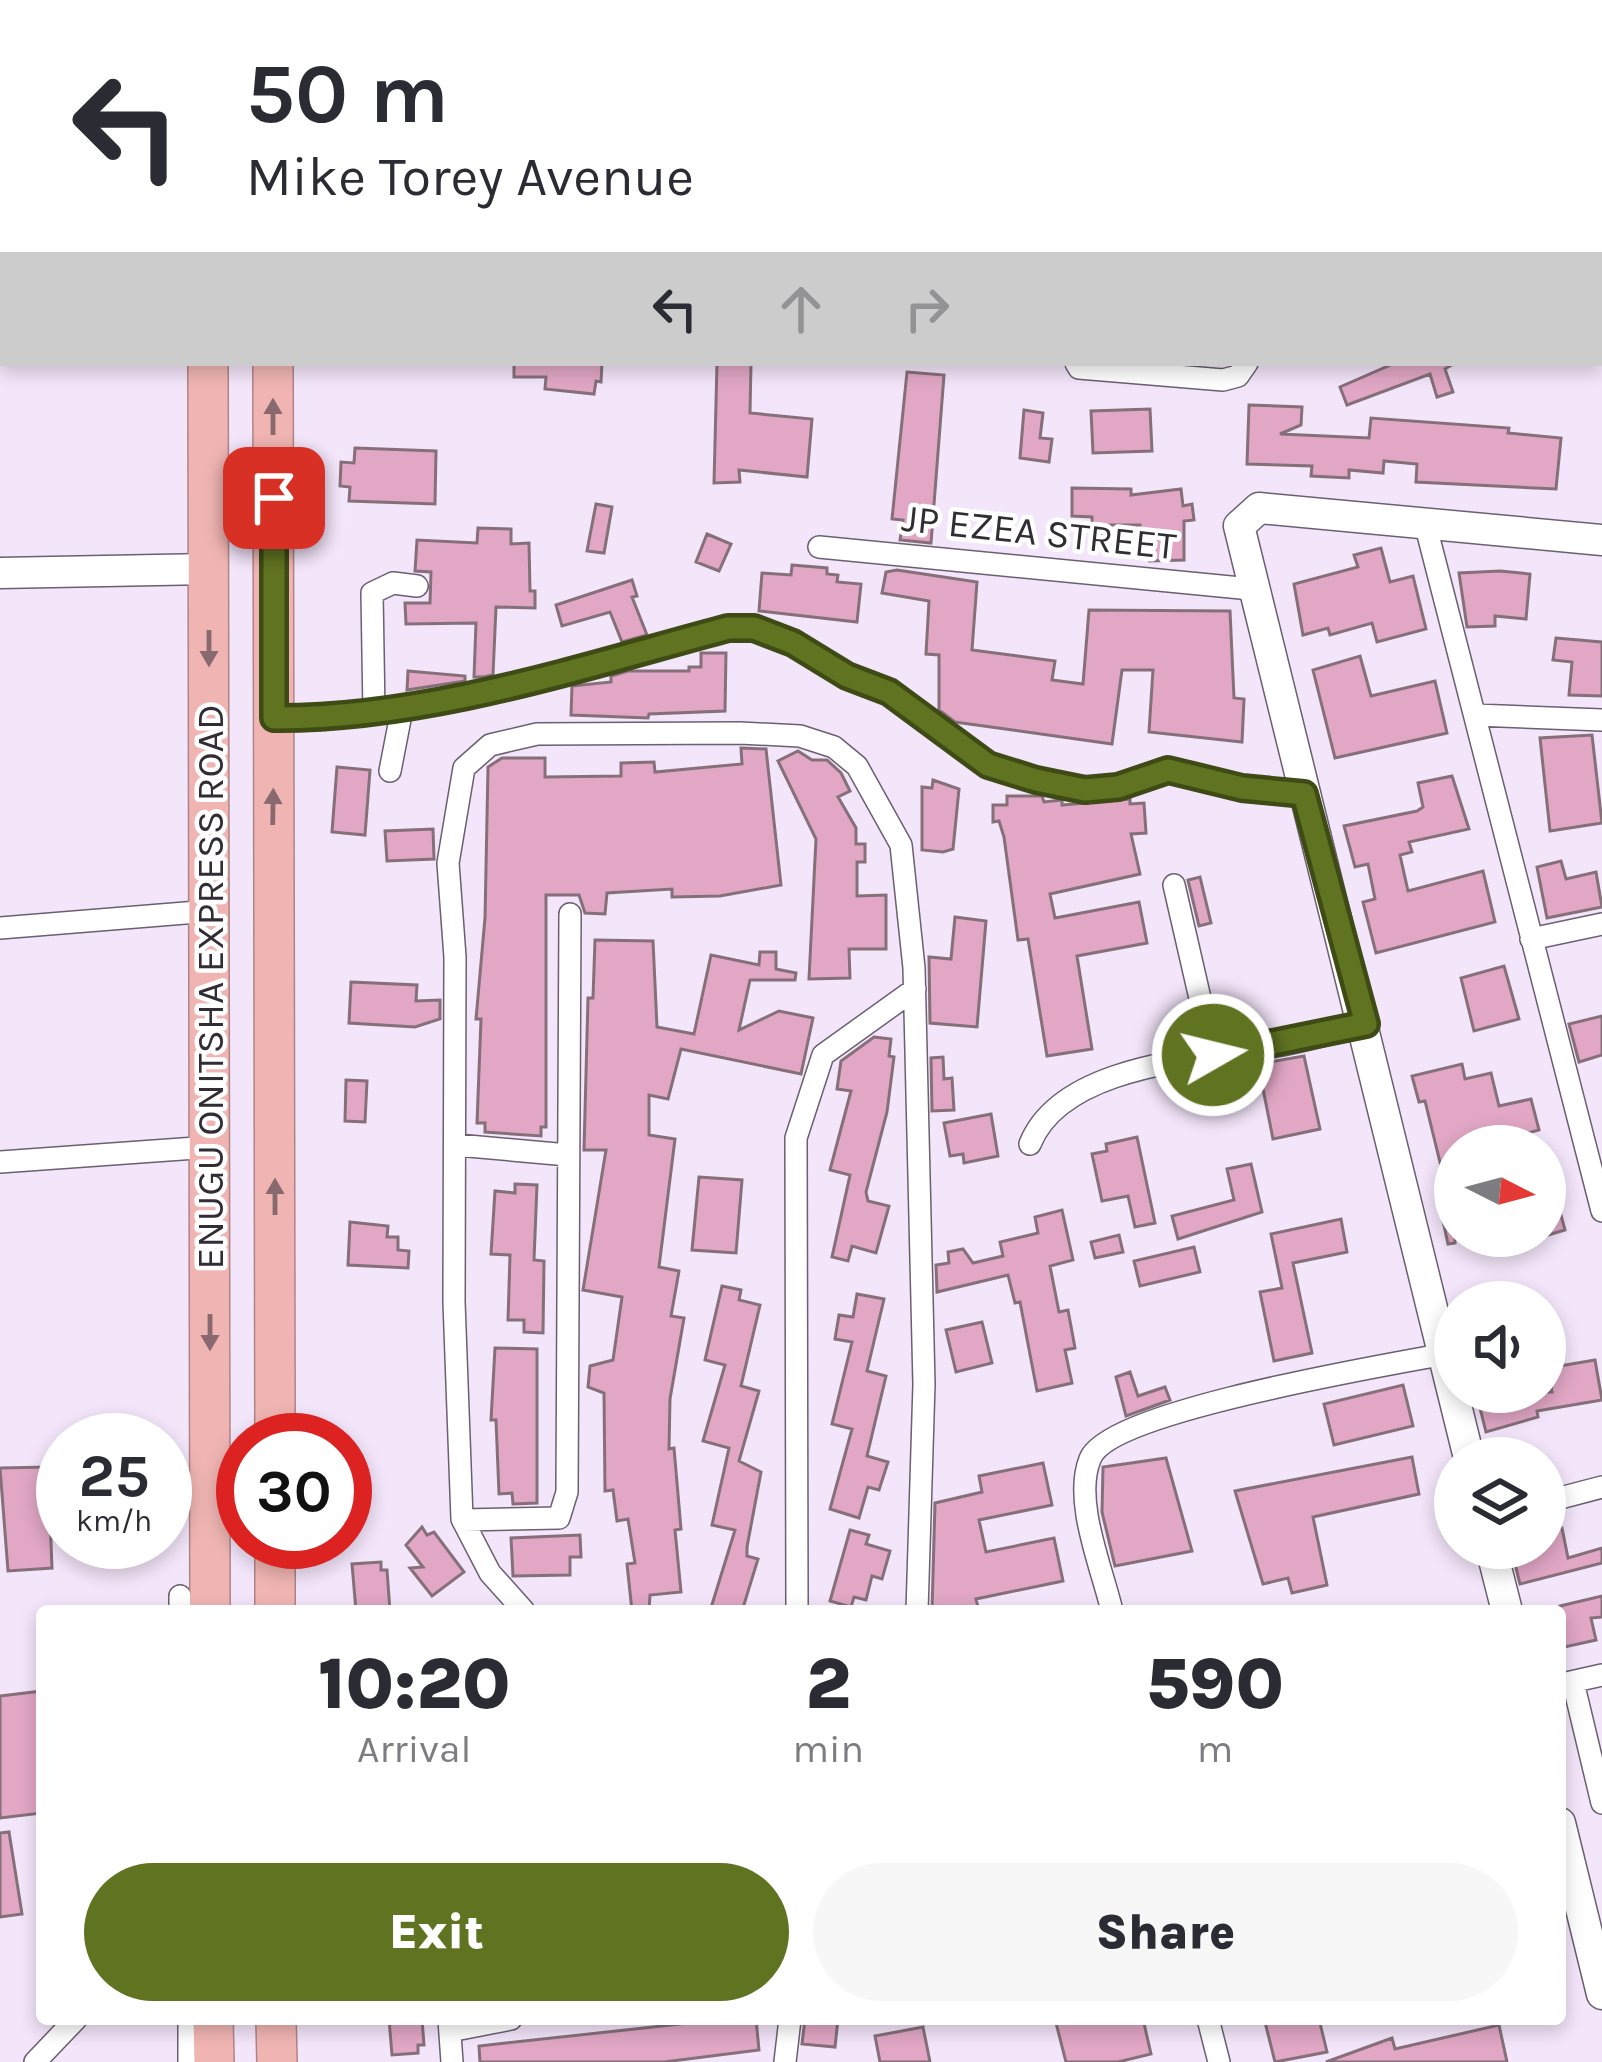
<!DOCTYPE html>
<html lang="en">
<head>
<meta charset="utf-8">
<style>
	:root { --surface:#fff; --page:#f7f7f7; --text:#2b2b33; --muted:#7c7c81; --accent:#607321 }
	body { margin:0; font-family:Karla,sans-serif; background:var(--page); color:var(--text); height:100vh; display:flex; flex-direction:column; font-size:45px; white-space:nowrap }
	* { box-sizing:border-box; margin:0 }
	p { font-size:39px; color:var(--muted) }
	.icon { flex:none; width:66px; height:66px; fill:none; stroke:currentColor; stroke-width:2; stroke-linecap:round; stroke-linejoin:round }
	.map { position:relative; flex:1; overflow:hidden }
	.details { position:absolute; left:36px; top:1605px; width:1530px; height:420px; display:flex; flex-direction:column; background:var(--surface); border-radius:12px; box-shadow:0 6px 18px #0003 }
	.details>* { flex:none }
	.banner { position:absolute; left:0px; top:0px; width:1602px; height:366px; box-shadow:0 6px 18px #0003; background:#fff; color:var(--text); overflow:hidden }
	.needle { width:78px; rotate:96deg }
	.fabs { position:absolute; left:1434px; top:1125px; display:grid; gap:24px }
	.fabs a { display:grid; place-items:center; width:132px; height:132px; border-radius:50%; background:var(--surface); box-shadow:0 6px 18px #0003; font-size:60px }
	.speed { position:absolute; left:36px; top:1413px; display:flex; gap:24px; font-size:60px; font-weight:700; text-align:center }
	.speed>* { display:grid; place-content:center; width:156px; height:156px; border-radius:50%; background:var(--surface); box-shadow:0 6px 18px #0003; line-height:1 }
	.speed small { font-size:30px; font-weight:400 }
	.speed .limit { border:18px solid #d22; background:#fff; color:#111 }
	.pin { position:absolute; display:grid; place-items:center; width:102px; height:102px; color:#fff; margin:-51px; border-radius:24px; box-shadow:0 6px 18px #0006 }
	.me { position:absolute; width:132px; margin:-66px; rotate:82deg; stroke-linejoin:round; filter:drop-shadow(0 0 9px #0008) }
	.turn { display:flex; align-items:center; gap:42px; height:252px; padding:0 48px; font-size:54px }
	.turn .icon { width:156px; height:156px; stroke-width:2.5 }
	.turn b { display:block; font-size:84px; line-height:102px }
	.lanes { display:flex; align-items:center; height:114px; padding:0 48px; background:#0003; justify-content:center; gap:60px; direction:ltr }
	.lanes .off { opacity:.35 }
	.eta { display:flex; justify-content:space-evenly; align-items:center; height:204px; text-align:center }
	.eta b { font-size:72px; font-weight:800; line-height:84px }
	.primary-button { display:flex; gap:24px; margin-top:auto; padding:24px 48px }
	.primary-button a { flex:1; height:138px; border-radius:72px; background:var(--accent); color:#fff; font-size:48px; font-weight:800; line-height:138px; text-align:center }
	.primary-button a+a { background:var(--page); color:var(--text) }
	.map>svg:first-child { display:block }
	.building { fill:#e1a7c5; stroke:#85707a; stroke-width:3 }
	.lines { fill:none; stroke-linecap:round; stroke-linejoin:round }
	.street-casing { stroke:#6b5f70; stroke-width:24 }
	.secondary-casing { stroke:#6b5f70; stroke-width:33 }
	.highway-casing { stroke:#ae8587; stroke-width:42 }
	.street { stroke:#fff; stroke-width:21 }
	.secondary { stroke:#fff; stroke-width:30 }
	.highway { stroke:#f0b5b3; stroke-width:39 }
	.oneway { fill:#886a6e }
	.route-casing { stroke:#3e4b15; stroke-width:30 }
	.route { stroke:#607321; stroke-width:21 }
	.labels { text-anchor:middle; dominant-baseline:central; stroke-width:9; stroke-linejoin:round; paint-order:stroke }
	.street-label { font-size:39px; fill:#322d35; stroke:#fff }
</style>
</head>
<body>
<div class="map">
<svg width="1602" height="2062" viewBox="0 0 1602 2062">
	<rect width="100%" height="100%" fill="#f3e5fa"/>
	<path class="building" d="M514,363H602L601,382L596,381L594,394L545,389L546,377H514Z
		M717,363H751L750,413L812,419L807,477L739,470L740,482L714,483Z
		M1395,363H1455L1445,369L1453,392L1437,397L1430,374L1347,405L1340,387Z
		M907,372L944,375L931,543L900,540L903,520L892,519Z
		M1249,405L1302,407L1301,425L1280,434L1369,438L1371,418L1509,428L1508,433L1561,438L1556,489L1416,482L1417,464L1384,461L1383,473L1349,470V478L1311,476L1312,466L1247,464Z
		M1150,409L1152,451L1093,453L1091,411Z
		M1024,410L1043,413L1040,438L1052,439L1049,462L1020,458Z
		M355,448L436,451L435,504L349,501L350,487L340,486L341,462L354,463Z
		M1072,488L1131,489V495L1181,489L1183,506L1192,504L1194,520L1184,521V560L1150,561V538L1142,539L1140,525H1110V536L1092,535V517L1072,516Z
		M596,504L612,507L604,553L587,551Z
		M478,528L511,529V544L529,543L530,591H535V608L496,607L493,675L483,677H474L476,623L406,624L405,603H430L431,572L415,571L417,540L477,543Z
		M707,534L731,544L719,571L696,562Z
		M1381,548L1390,582L1413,576L1426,629L1377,642L1372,623L1330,635L1328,628L1303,635L1294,584L1358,567L1354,555Z
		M792,565L827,568V574L838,575L837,582L861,584L857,622L759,611L762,573L791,575Z
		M897,570L977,582L972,650L1055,661L1052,680L1083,684L1089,610L1230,611L1234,698L1244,699L1242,742L1149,732L1153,670H1122L1112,744L955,722L939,710V655L926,654L929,601L882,593L886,572Z
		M1500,571L1530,574L1526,619L1495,616V626L1467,627L1459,573Z
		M632,580L637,596L632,597L647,635L622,642L610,612L562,626L556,605Z
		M1556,638L1602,642V696L1569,695L1572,662L1553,660Z
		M701,653H726L725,711L649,714L648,718L571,715L572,686L611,682V676L628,671H689V667H701Z
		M1360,656L1371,696L1435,681L1447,733L1335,758L1313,670Z
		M408,671L465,676V681L407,690Z
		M1592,735L1602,823L1550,831L1540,738Z
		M741,748L766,749L781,885L720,896L672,897V889L607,893L605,914L585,913L579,895H546V1127H541V1136L485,1132V1123H477L481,1019H476L485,918L488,767L502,758H545V777L621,776V763L654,762L655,772L742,764Z
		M798,751L812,760H827L841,773L850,791L838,797L856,828V844H865V862H857V896L886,895V949H849L850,978L809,979L816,839L778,761Z
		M337,767L370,770L365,835L332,832Z
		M1452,776L1469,829L1409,842L1412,852L1400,855L1408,891L1483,871L1495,922L1376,953L1363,902L1375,899L1368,864L1355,867L1344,826L1417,811L1423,807L1418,783Z
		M933,780L959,789L953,849L943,852L922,850V787L932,788Z
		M1007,796H1042L1044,802L1062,800V805L1130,799V804L1144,803L1146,833L1131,834L1140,874L1050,894L1055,918L1139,902L1147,943L1077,956L1092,1049L1047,1056L1028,939L1018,940L1004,837L999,821L993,822V805H1007Z
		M433,829L434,859L387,861L385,831Z
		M1561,861L1566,879L1596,872L1602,907L1547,918L1537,867Z
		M1200,877L1211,923L1199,926L1188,880Z
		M955,917L986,921L977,1027L930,1023L929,957L951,959Z
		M595,940L653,941L657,1027L694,1034L711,955L759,965L760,952H776V969L796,973L795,980H750L739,1030L779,1011L813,1018L801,1074L681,1049L668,1099L649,1095V1135L675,1139L659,1267L679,1271L671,1316L684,1318L670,1399L669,1449L674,1448L681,1529L675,1530L681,1592L650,1595L649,1611H632L627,1564L635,1563L628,1519L617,1521L613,1490L605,1491L604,1393L588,1387L590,1366L613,1360L622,1297L583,1290L606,1150H584L588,998H593Z
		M1504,966L1519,1019L1474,1031L1461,978Z
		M351,982L417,985L416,1001L440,1000V1019L415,1027L349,1023Z
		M1602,1016V1055L1579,1062L1569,1024Z
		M874,1037L891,1039L889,1056L894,1057L887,1112L866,1192L868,1201L889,1206L876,1253L852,1246L848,1261L832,1257L850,1175L830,1170L851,1091L837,1089L841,1061Z
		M1304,1056L1320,1129L1273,1139L1258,1064Z
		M943,1057L944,1079L952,1078L954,1110L932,1111L931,1058Z
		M1462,1064L1465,1079L1491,1073L1499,1106L1531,1099L1539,1130L1505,1139L1507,1146H1455V1243L1448,1244L1437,1193L1447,1191L1425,1101L1419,1102L1412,1076Z
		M346,1080L367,1081L365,1122L345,1121Z
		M991,1114L998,1156L964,1163L963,1154L950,1156L944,1123Z
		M1137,1137L1155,1223L1135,1227L1128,1196L1102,1201L1092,1154L1107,1151L1106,1144Z
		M1251,1164L1262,1212L1178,1239L1172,1216L1234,1200L1227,1169Z
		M1550,1174L1565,1230L1545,1236V1175Z
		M699,1177L742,1180L736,1253L692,1250Z
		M515,1184L537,1185L534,1260L544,1261L543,1333L524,1332V1320H508L510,1255L491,1254L495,1191L515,1193Z
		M1062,1210L1073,1260L1050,1266L1059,1312L1068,1310L1075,1348L1065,1350L1072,1383L1037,1391L1020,1302L1015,1303L1008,1275L937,1292L936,1265L949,1263L948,1252L963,1249L973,1263L1003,1256L1000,1242L1038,1233L1035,1217Z
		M1341,1219L1347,1252L1293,1263L1312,1353L1274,1361L1260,1292L1282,1288L1271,1234Z
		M350,1222L388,1226L387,1237H398V1250L409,1251L408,1268L348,1265Z
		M1119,1235L1123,1252L1095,1258L1091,1242Z
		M1194,1247L1200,1272L1140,1286L1134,1261Z
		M722,1286L741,1290L739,1300L760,1305L741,1386L759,1391L739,1461L761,1472L747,1547V1556L758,1559L742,1611H710L735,1530L712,1525L729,1448L703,1441L725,1365L705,1360Z
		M857,1294L884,1299L867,1371L886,1376L867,1456L888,1462L879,1490L868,1487L859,1518L830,1509L852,1429L832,1424L852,1342L835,1339L839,1315L853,1317Z
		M982,1322L992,1363L956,1372L946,1330Z
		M495,1348L537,1349V1503L513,1504L512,1493L499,1494L496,1420H491Z
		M1595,1360L1602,1400L1537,1411L1538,1417L1486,1432L1476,1392H1552L1548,1368Z
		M1130,1372L1138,1396L1165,1387L1170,1400L1126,1416L1116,1377Z
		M1403,1385L1413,1426L1334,1445L1324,1404Z
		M1412,1457L1419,1494L1313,1517L1327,1585L1292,1593L1288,1578L1263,1584L1235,1491Z
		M1166,1458L1192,1551L1115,1566L1102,1512L1103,1467Z
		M1043,1463L1052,1505L979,1520L986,1552L1054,1538L1063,1581L976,1599L979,1611H932L935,1503L982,1492L979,1476Z
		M48,1467L52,1568L8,1571L0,1468Z
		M422,1527L427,1535L434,1532L464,1572L432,1596L410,1568L423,1567L406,1545Z
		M1562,1528L1568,1558L1602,1548V1563L1520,1584L1511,1548H1545V1532Z
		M850,1530L869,1535L866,1544L890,1551L882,1579L872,1576L866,1600L854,1597L851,1607L830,1601Z
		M580,1535L581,1557H570V1575L513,1576L511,1538Z
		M381,1562V1570H387L390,1611H356L352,1564Z
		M1602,1596V1617L1591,1618L1596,1640L1560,1648V1606Z
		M42,1691V1813L0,1818V1696Z
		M9,1832L22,1914L0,1917V1833Z
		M389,2019H422L424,2045H418V2053L392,2055Z
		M726,2019H756L759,2050L664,2062H480L479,2046Z
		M805,2019H838L835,2047L802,2044Z
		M1055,2019H1143L1151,2054L1118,2062H1066Z
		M1276,2019H1319L1327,2052L1275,2062L1265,2022Z
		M1499,2025L1507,2062H1326L1392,2038L1395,2049Z
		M923,2027L930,2062H880L875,2036Z"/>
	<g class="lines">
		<g class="street-casing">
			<path id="street" d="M1054,0V3
				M577,3V0
				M0,53H3
				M1599,198L1602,195
				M1076,363L1079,368L1223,380L1238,376L1247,363
				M1425,523L1602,1211
				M819,547L1251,589
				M374,713L372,593L393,583L417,586
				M1476,715L1602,720
				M274,718C426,720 583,667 728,628H754L793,643L847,677L889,692L989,765L1037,780L1085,790L1118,787L1168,770L1242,788L1304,794
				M390,771L402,709
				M1174,885L1213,1055
				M0,928L210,911
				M1531,939L1602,924
				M1030,1144C1062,1064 1202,1059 1276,1046C1306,1041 1336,1032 1366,1024
				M457,1145L568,1155
				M0,1162L210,1147
				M1545,1502L1602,1487
				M463,1520L559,1518L567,1492L570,914
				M180,1596V1611
				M524,1611L490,1573L462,1519L454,1302L455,957L448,863L464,768L490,745L537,734L740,733L800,736L834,747L857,766L901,845L914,968L924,1384L917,1611
				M797,1611L796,1138L823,1055L915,989
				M1112,1611C1102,1568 1073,1501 1090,1459C1108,1411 1387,1365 1445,1354
				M1573,1682L1602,1803
				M1562,1684L1602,1675
				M1208,2019L1219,2062
				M449,2020L452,2062
				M450,2031L511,2019
				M35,2062L76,2019
				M189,2062V2019
				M785,2062L790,2019"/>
		</g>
		<g class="secondary-casing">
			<path id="secondary" d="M1582,0L1584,3
				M1599,27L1602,31
				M0,573L209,569
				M1469,1458L1239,526L1259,508L1602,540
				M1491,1548L1507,1611
				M1560,1823L1602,1994"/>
		</g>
		<g class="highway-casing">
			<path id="highway" d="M206,0V3
				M272,0V3
				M208,363L210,1611
				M273,363L275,1440
				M275,1611V1542
				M213,2019L214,2062
				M276,2019L277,2062"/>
		</g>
		<use href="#street" class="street"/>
		<use href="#secondary" class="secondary"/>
		<use href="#highway" class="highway"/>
	</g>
	<defs><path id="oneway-solid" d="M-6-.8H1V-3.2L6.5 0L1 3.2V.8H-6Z" transform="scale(3)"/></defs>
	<g class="oneway">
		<use href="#oneway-solid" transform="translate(273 417) rotate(-90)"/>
		<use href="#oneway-solid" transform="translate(209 648) rotate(90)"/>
		<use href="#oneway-solid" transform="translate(273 807) rotate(-89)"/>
		<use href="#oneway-solid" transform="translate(275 1197) rotate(-90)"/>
		<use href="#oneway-solid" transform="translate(210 1332) rotate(90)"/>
	</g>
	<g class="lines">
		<g class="route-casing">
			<path id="route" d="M274,498V718C426,719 582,667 728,628H754L793,643L847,676L889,692L988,765L1036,780L1085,790L1118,787L1168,770L1242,788L1304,794L1366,1024L1213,1055"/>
		</g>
		<use href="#route" class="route"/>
	</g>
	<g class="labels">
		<g class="street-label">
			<text transform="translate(1039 532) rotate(6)">JP EZEA STREET</text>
			<text transform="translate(210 987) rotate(-90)">ENUGU ONITSHA EXPRESS ROAD</text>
		</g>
	</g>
</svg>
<div class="fabs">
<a><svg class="needle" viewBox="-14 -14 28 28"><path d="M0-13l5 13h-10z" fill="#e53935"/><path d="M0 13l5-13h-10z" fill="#7c7c81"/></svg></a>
<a><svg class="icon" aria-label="sound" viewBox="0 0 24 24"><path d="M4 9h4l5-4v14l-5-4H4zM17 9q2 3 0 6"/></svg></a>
<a><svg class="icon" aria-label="layers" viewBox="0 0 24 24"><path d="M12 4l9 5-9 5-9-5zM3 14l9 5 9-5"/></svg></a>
</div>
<div class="speed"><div>25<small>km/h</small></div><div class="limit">30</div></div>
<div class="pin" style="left:274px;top:498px;background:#d93025"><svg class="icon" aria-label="arrive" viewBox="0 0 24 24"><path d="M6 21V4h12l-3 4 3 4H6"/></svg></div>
<svg class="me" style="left:1213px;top:1055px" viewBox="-20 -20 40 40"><circle r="17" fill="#607321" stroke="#fff" stroke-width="3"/><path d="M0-11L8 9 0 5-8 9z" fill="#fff"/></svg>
<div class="banner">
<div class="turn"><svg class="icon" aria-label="left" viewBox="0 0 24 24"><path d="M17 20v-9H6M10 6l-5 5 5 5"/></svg><div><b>50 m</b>Mike Torey Avenue</div></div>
<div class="lanes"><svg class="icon" aria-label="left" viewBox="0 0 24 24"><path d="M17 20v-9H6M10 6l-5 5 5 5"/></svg><svg class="icon off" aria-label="ahead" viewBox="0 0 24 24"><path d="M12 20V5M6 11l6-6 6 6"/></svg><svg class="icon off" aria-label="right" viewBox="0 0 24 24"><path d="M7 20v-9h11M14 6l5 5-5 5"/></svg></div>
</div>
<section class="details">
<div class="eta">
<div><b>10:20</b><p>Arrival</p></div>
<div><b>2</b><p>min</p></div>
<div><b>590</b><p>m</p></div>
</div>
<div class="primary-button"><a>Exit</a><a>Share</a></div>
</section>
</div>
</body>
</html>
